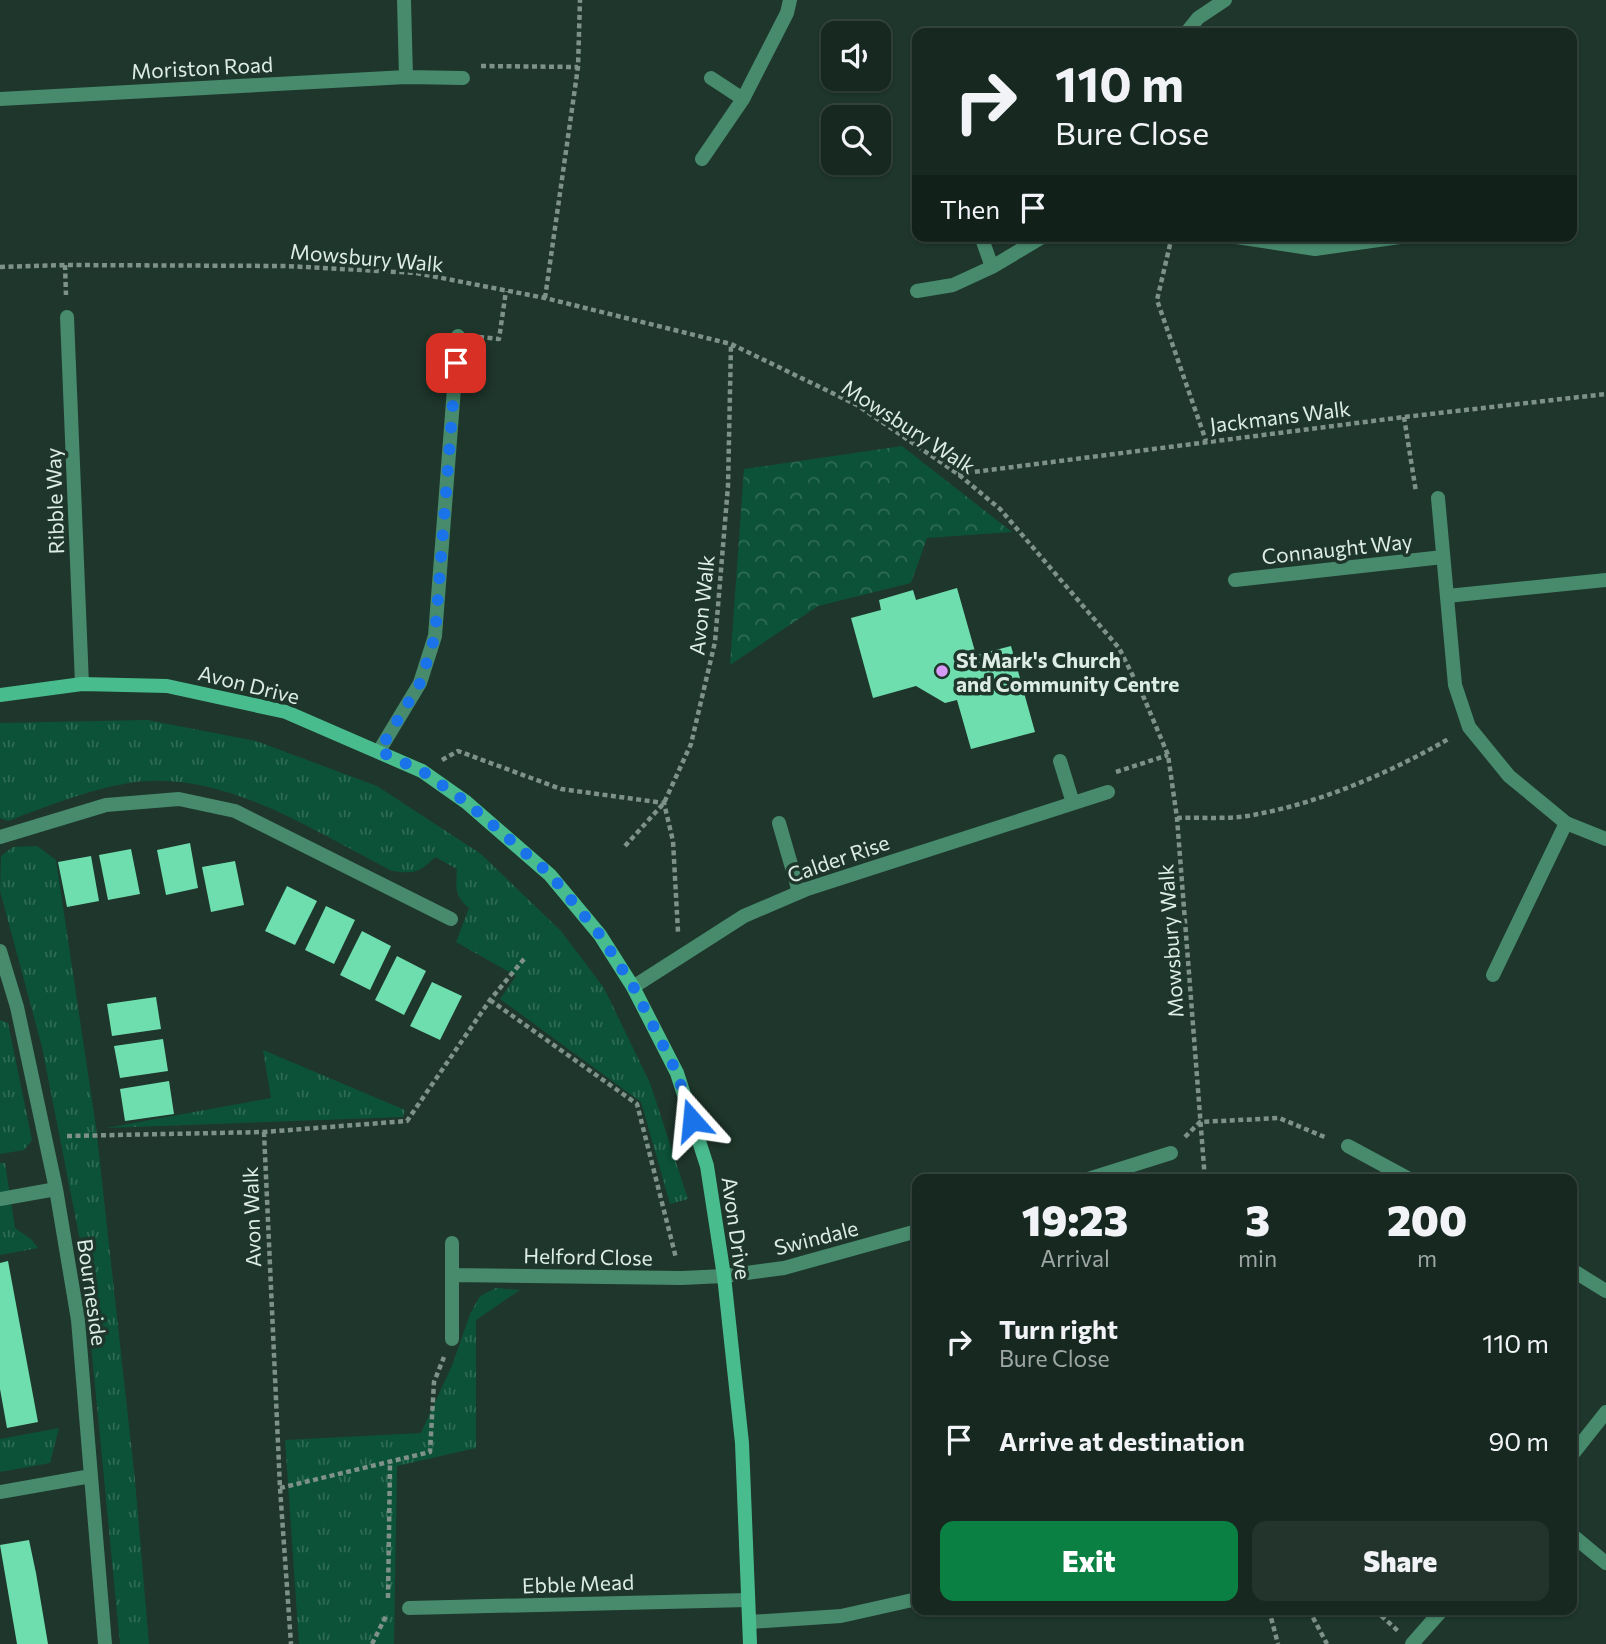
<!DOCTYPE html>
<html lang="en">
<head>
<meta charset="utf-8">
<style>
	:root { --surface:#162820; --page:#23342d; --text:#f1f3f6; --muted:#9ea6a5; --line:#35443e; --accent:#0b8043 }
	body { margin:0; font-family:Commissioner,sans-serif; background:var(--page); color:var(--text); height:100vh; display:flex; flex-direction:column; font-size:26px; white-space:nowrap }
	* { box-sizing:border-box; margin:0 }
	p { font-size:23px; color:var(--muted) }
	.icon { flex:none; width:38px; height:38px; fill:none; stroke:currentColor; stroke-width:2; stroke-linecap:round; stroke-linejoin:round }
	.map { position:relative; flex:1; overflow:hidden }
	.sheet { position:absolute; left:912px; top:1174px; width:665px; height:441px; display:flex; flex-direction:column; background:var(--surface); border-radius:14px; box-shadow:0 2px 5px #0004,0 0 0 2px var(--line) }
	.sheet>* { flex:none }
	.banner { position:absolute; left:912px; top:28px; width:665px; height:214px; border-radius:14px; box-shadow:0 2px 5px #0004,0 0 0 2px var(--line); background:#162820; color:var(--text); overflow:hidden }
	.fabs { position:absolute; left:821px; top:21px; display:grid; gap:14px }
	.fabs a { display:grid; place-items:center; width:70px; height:70px; border-radius:14px; background:var(--surface); box-shadow:0 2px 5px #0004,0 0 0 2px var(--line); font-size:35px }
	.pin { position:absolute; display:grid; place-items:center; width:60px; height:60px; color:#fff; margin:-30px; border-radius:14px; box-shadow:0 4px 10px #0006 }
	.me { position:absolute; width:77px; margin:-38px; rotate:342deg; stroke-linejoin:round; filter:drop-shadow(0 0 5px #0008) }
	.turn { display:flex; align-items:center; gap:24px; height:147px; padding:0 28px; font-size:32px }
	.turn .icon { width:91px; height:91px; stroke-width:2.5 }
	.turn b { display:block; font-size:49px; line-height:60px }
	.then { display:flex; align-items:center; height:66px; padding:0 28px; background:#0003; gap:14px; font-size:26px }
	.eta { display:flex; justify-content:space-evenly; align-items:center; height:119px; text-align:center }
	.eta b { font-size:42px; font-weight:800; line-height:49px }
	.primary-button { display:flex; gap:14px; margin-top:auto; padding:14px 28px }
	.primary-button a { flex:1; height:80px; border-radius:14px; background:var(--accent); color:#fff; font-size:28px; font-weight:800; line-height:80px; text-align:center }
	.primary-button a+a { background:var(--page); color:var(--text) }
	ul { padding:0; list-style:none }
	li { display:flex; align-items:center; gap:21px; height:98px; padding:0 28px }
	li div { flex:1 }
	li b { display:block; font-size:26px }
	li em { font-style:normal }
	.map>svg:first-child { display:block }
	.grass { fill:url(#grass-tufts) }
	.forest { fill:url(#forest-crowns) }
	.building { fill:#6fdeae }
	.lines { fill:none; stroke-linecap:round; stroke-linejoin:round }
	.path { stroke:#7f9289; stroke-width:4.5; stroke-dasharray:5 3.5; stroke-linecap:butt }
	.lane { stroke:#478a6c; stroke-width:14 }
	.street { stroke:#478a6c; stroke-width:14 }
	.secondary { stroke:#49bc8d; stroke-width:14 }
	.route { stroke:#1a73e8; stroke-width:12; stroke-dasharray:0 21.6 }
	.poi-dot { fill:#d89af8; stroke:#1e362b; stroke-width:2.5 }
	.labels { text-anchor:middle; dominant-baseline:central; stroke-width:7; stroke-linejoin:round; paint-order:stroke }
	.street-label { font-size:21px; fill:#ddece4; stroke:#1e362b }
	.poi-label { font-size:21px; font-weight:bold; fill:#ddece4; stroke:#1e362b; text-anchor:start }
</style>
</head>
<body>
<div class="map">
<svg width="1606" height="1644" viewBox="0 0 1606 1644">
	<defs>
		<pattern id="grass-tufts" width="24" height="20" patternUnits="userSpaceOnUse" patternTransform="scale(1.75)"><rect width="24" height="20" fill="#0c5239"/><path d="M3 7l-1-3M5 7V3M7 7l1-3M15 17l-1-3M17 17v-4M19 17l1-3" fill="none" stroke="#2f6b56"/></pattern>
		<pattern id="forest-crowns" width="20" height="18" patternUnits="userSpaceOnUse" patternTransform="scale(1.75)"><rect width="20" height="18" fill="#0c5239"/><path d="M2 6a3 3 0 1 1 6 0M12 15a3 3 0 1 1 6 0" fill="none" stroke="#2f6b56"/></pattern>
	</defs>
	<rect width="100%" height="100%" fill="#1e362b"/>
	<path class="grass" d="M147,720L256,741L377,786L481,854L561,931L604,988L650,1083L688,1199L670,1204L641,1102L500,999L516,976L456,942L469,908C454,896 456,887 457,869L435,857C419,873 415,874 392,871C313,831 222,768 129,783C87,790 48,806 8,821L0,818V723Z
		M37,846L56,860L96,1127L135,1480L149,1644H120L82,1251L42,1047L0,891L1,856L13,847Z
		M0,1020L8,1023L32,1140L24,1150L0,1154Z
		M263,1050L405,1110L403,1117L106,1128L271,1098Z
		M0,1163H5L15,1228L31,1239L38,1248L0,1255Z
		M496,1288L520,1290L476,1320V1448L397,1466L394,1644H299L285,1440L421,1433L453,1363L470,1314L480,1296Z
		M59,1428L50,1463L0,1472V1439Z"/>
	<path class="forest" d="M902,446L1012,532L927,538L911,583L818,606L730,665L744,469Z"/>
	<path class="building" d="M957,588L976,655L1011,646L1035,732L971,749L957,700L945,703L916,686L873,698L851,618L881,610L879,600L913,590L916,600Z
		M190,843L198,888L166,895L157,850Z
		M131,849L140,894L108,900L99,855Z
		M91,856L99,901L67,907L58,862Z
		M235,861L244,905L211,912L202,867Z
		M287,886L317,901L295,945L265,931Z
		M326,906L355,920L334,964L305,950Z
		M362,931L391,946L370,990L340,975Z
		M397,956L426,971L404,1015L375,1000Z
		M432,982L462,996L440,1040L410,1026Z
		M156,997L161,1029L112,1036L107,1004Z
		M163,1039L168,1071L120,1078L114,1046Z
		M169,1081L174,1114L125,1121L120,1089Z
		M8,1261L38,1422L7,1428L0,1389V1263Z
		M29,1540L36,1573L48,1644H17L0,1545Z"/>
	<g class="lines">
		<path class="path" d="M481,66L578,67
			M1172,236L1157,300L1206,441
			M65,265L66,295
			M0,267L65,265L286,266L416,273L545,298L731,344L857,405L958,474L1000,509L1119,648L1144,698L1168,755L1177,818L1205,1180
			M545,298L578,67L580,0
			M479,337L499,339L506,291
			M1404,417L1416,492
			M958,474L1404,417L1606,394
			M442,760L458,751L561,789L664,803L673,841L678,932
			M1116,772L1168,755
			M1177,818C1203,817 1233,820 1258,814C1322,802 1394,771 1450,738
			M625,846L664,803L691,744L715,642L728,486L731,344
			M490,1000L637,1104L676,1258
			M264,1132L280,1488L291,1644
			M67,1136L264,1132L407,1121L490,1000L524,959
			M1185,1137L1200,1122L1279,1118L1327,1138
			M280,1488L430,1452L434,1382L444,1357
			M388,1598L390,1463
			M1269,1610L1278,1644
			M1309,1610L1327,1644
			M1375,1610L1398,1631
			M372,1644L387,1614"/>
		<path class="lane" d="M1235,580L1443,557
			M1447,596L1606,580
			M779,823L799,892
			M1493,975L1566,823"/>
		<path class="street" d="M404,0L406,77
			M1186,33L1198,18L1225,0
			M711,78L743,99
			M0,99L406,77L463,78
			M702,159L743,99L787,13L790,0
			M981,236L992,267
			M1230,236L1315,249L1407,236
			M917,291L953,285L992,267L1044,236
			M67,317L82,684
			M1438,498L1455,685L1469,727L1509,776L1566,823L1606,839
			M379,751L420,683L435,636L458,336
			M1060,761L1073,803
			M0,837L106,805L179,799L235,811L451,919
			M0,951L17,1007L56,1189L78,1320L105,1644
			M633,987L744,916L807,889L1108,792
			M1348,1146L1411,1180
			M1085,1180L1171,1153
			M0,1199L56,1189
			M1572,1270L1606,1291
			M452,1275L682,1278L724,1276L784,1268L917,1231
			M452,1339V1243
			M1572,1455L1606,1412
			M0,1492L91,1476
			M1572,1535L1606,1563
			M409,1608L748,1600
			M750,1622L841,1616L917,1599
			M1412,1644L1442,1610"/>
		<path class="secondary" d="M0,695L82,684L167,686L286,712L422,771L466,802L550,875L600,935L633,987L677,1073L707,1166L724,1276L742,1443L750,1644"/>
	</g>
	<g class="lines">
		<path class="route" d="M456,363L435,636L420,683L379,751L422,771L466,802L550,874L600,935L633,986L677,1073L692,1120"/>
	</g>
	<circle class="poi-dot" cx="942" cy="671" r="7"/>
	<g class="labels">
		<g class="street-label">
			<text transform="translate(202 67) rotate(-3)">Moriston Road</text>
			<text transform="translate(367 257) rotate(5)">Mowsbury Walk</text>
			<text transform="translate(1280 416) rotate(-7)">Jackmans Walk</text>
			<text transform="translate(909 426) rotate(33)">Mowsbury Walk</text>
			<text transform="translate(54 501) rotate(-92)">Ribble Way</text>
			<text transform="translate(1337 548) rotate(-6)">Connaught Way</text>
			<text transform="translate(701 605) rotate(-84)">Avon Walk</text>
			<text transform="translate(249 684) rotate(14)">Avon Drive</text>
			<text transform="translate(838 858) rotate(-19)">Calder Rise</text>
			<text transform="translate(1170 941) rotate(-94)">Mowsbury Walk</text>
			<text transform="translate(251 1217) rotate(-92)">Avon Walk</text>
			<text transform="translate(737 1228) rotate(82)">Avon Drive</text>
			<text transform="translate(816 1237) rotate(-14)">Swindale</text>
			<text transform="translate(588 1256) rotate(1)">Helford Close</text>
			<text transform="translate(93 1292) rotate(82)">Bourneside</text>
			<text transform="translate(578 1583) rotate(-2)">Ebble Mead</text>
		</g>
		<g class="poi-label">
			<text x="956" y="659">St Mark's Church<tspan x="956" dy="24">and Community Centre</tspan></text>
		</g>
	</g>
</svg>
<div class="fabs">
<a><svg class="icon" aria-label="sound" viewBox="0 0 24 24"><path d="M4 9h4l5-4v14l-5-4H4zM17 9q2 3 0 6"/></svg></a>
<a><svg class="icon" aria-label="search" viewBox="0 0 24 24"><circle cx="10" cy="10" r="6"/><path d="M15 15l6 6"/></svg></a>
</div>
<div class="pin" style="left:456px;top:363px;background:#d93025"><svg class="icon" aria-label="arrive" viewBox="0 0 24 24"><path d="M6 21V4h12l-3 4 3 4H6"/></svg></div>
<svg class="me" style="left:692px;top:1120px" viewBox="-20 -20 40 40"><path d="M0-17L14 15 0 8-14 15z" fill="#1a73e8" stroke="#fff" stroke-width="4"/></svg>
<div class="banner">
<div class="turn"><svg class="icon" aria-label="right" viewBox="0 0 24 24"><path d="M7 20v-9h11M14 6l5 5-5 5"/></svg><div><b>110 m</b>Bure Close</div></div>
<div class="then">Then<svg class="icon" aria-label="arrive" viewBox="0 0 24 24"><path d="M6 21V4h12l-3 4 3 4H6"/></svg></div>
</div>
<section class="sheet">
<div class="eta">
<div><b>19:23</b><p>Arrival</p></div>
<div><b>3</b><p>min</p></div>
<div><b>200</b><p>m</p></div>
</div>
<ul>
<li><svg class="icon" aria-label="right" viewBox="0 0 24 24"><path d="M7 20v-9h11M14 6l5 5-5 5"/></svg><div><b>Turn right</b><p>Bure Close</p></div><em>110 m</em></li>
<li><svg class="icon" aria-label="arrive" viewBox="0 0 24 24"><path d="M6 21V4h12l-3 4 3 4H6"/></svg><div><b>Arrive at destination</b></div><em>90 m</em></li>
</ul>
<div class="primary-button"><a>Exit</a><a>Share</a></div>
</section>
</div>
</body>
</html>
